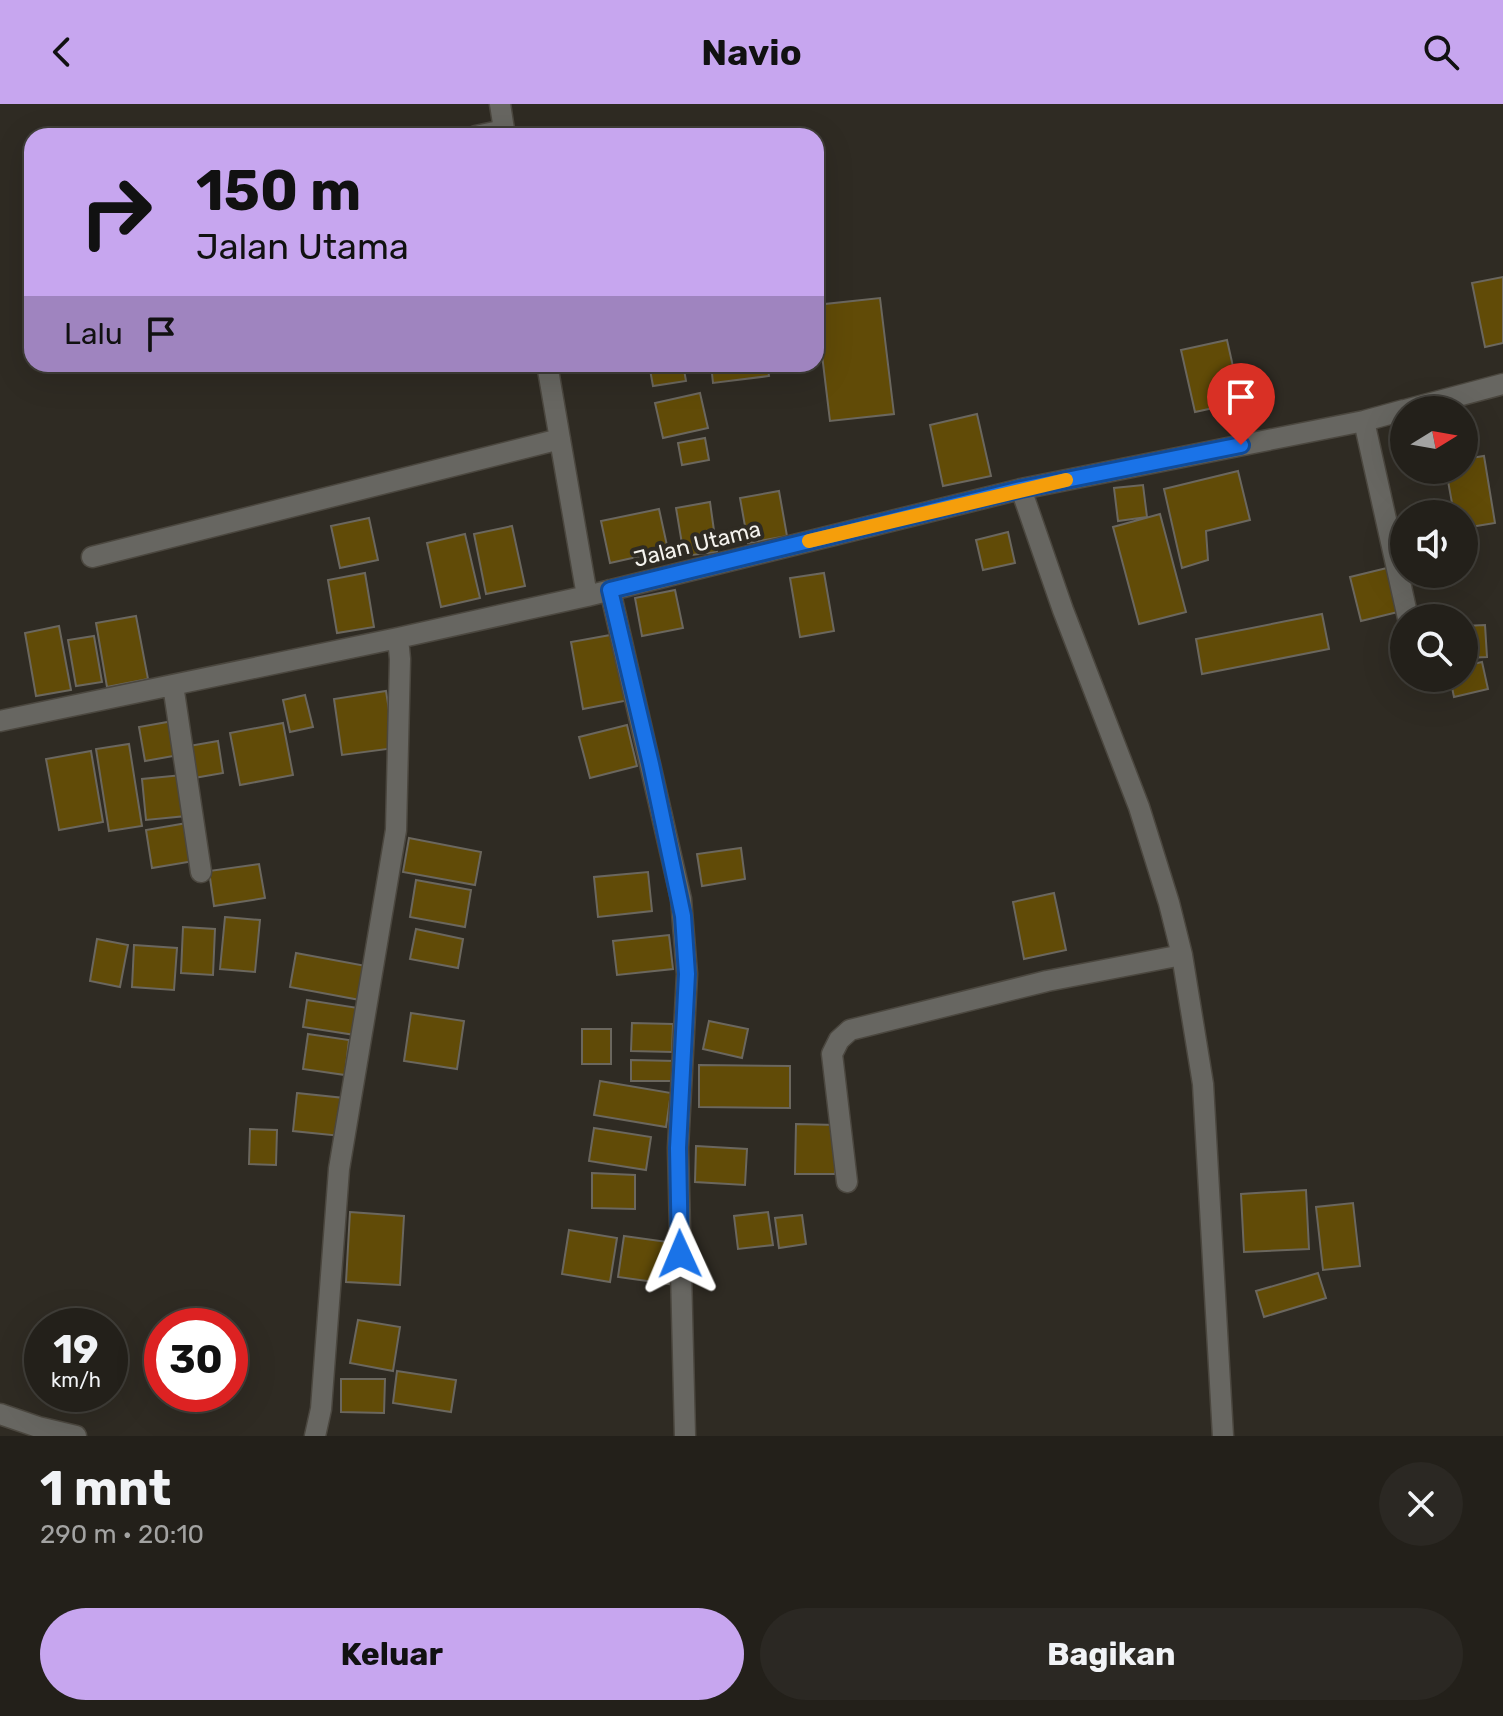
<!DOCTYPE html>
<html lang="id">
<head>
<meta charset="utf-8">
<style>
	:root { --surface:#23201a; --page:#2b2823; --text:#f1f3f6; --muted:#a3a3a2; --line:#403e39; --accent:#c7a6ef }
	body { margin:0; font-family:Rubik,sans-serif; background:var(--page); color:var(--text); height:100vh; display:flex; flex-direction:column; font-size:30px; white-space:nowrap }
	* { box-sizing:border-box; margin:0 }
	p { font-size:26px; color:var(--muted) }
	.icon { flex:none; width:44px; height:44px; fill:none; stroke:currentColor; stroke-width:2; stroke-linecap:round; stroke-linejoin:round }
	.map { position:relative; height:1332px; overflow:hidden }
	.sheet { display:flex; flex-direction:column; background:var(--surface); flex:1 }
	.sheet>* { flex:none }
	.top-card { position:absolute; left:24px; top:24px; width:800px; height:244px; border-radius:24px; box-shadow:0 8px 32px #0002,0 0 0 2px var(--line); background:#c7a6ef; color:#111; overflow:hidden }
	.needle { width:52px; rotate:79deg }
	.tools { position:absolute; left:1390px; top:292px; display:grid; gap:16px }
	.tools a { display:grid; place-items:center; width:88px; height:88px; border-radius:50%; background:var(--surface); box-shadow:0 8px 32px #0002,0 0 0 2px var(--line); font-size:40px }
	.speed { position:absolute; left:24px; top:1204px; display:flex; gap:16px; font-size:40px; font-weight:700; text-align:center }
	.speed>* { display:grid; place-content:center; width:104px; height:104px; border-radius:50%; background:var(--surface); box-shadow:0 8px 32px #0002,0 0 0 2px var(--line); line-height:1 }
	.speed small { font-size:20px; font-weight:400 }
	.speed .limit { border:12px solid #d22; background:#fff; color:#111 }
	.pin { position:absolute; display:grid; place-items:center; width:68px; height:68px; color:#fff; margin:-82px -34px; border-radius:50% 50% 50% 0; rotate:-45deg; box-shadow:0 0 8px #0007 }
	.pin .icon { rotate:45deg }
	.me { position:absolute; width:88px; margin:-44px; rotate:359deg; stroke-linejoin:round; filter:drop-shadow(0 0 6px #0008) }
	.turn { display:flex; align-items:center; gap:28px; height:168px; padding:0 40px; font-size:36px }
	.turn .icon { width:104px; height:104px; stroke-width:2.5 }
	.turn b { display:block; font-size:56px; line-height:68px }
	.then { display:flex; align-items:center; height:76px; padding:0 40px; background:#0003; gap:16px; font-size:30px }
	.round { display:grid; place-items:center; flex:none; width:84px; height:84px; border-radius:42px; background:var(--page) }
	.overview { display:flex; align-items:center; justify-content:space-between; height:136px; padding:0 40px }
	h1 { font-size:48px; font-weight:700; line-height:60px }
	.primary-button { display:flex; gap:16px; margin-top:auto; padding:16px 40px }
	.primary-button a { flex:1; height:92px; border-radius:48px; background:var(--accent); color:#111; font-size:32px; font-weight:700; line-height:92px; text-align:center }
	.primary-button a+a { background:var(--page); color:var(--text) }
	header { display:flex; justify-content:space-between; align-items:center; height:104px; padding:0 40px; background:var(--accent); color:#111; font-size:36px; font-weight:700 }
	.map>svg:first-child { display:block }
	.building { fill:#614b07; stroke:#6b675e; stroke-width:2 }
	.lines { fill:none; stroke-linecap:round; stroke-linejoin:round }
	.minor-casing { stroke:#4b473f; stroke-width:23 }
	.minor { stroke:#676661; stroke-width:20 }
	.route-casing { stroke:#114b97; stroke-width:20 }
	.route { stroke:#1a73e8; stroke-width:14 }
	.slow { stroke:#f59e0b; stroke-width:14 }
	.labels { text-anchor:middle; dominant-baseline:central; stroke-width:8; stroke-linejoin:round; paint-order:stroke }
	.street-label { font-size:22px; fill:#f5f3ee; stroke:#2f2b23 }
</style>
</head>
<body>
<header><svg class="icon" aria-label="back" viewBox="0 0 24 24"><path d="M15 5l-7 7 7 7"/></svg>Navio<svg class="icon" aria-label="search" viewBox="0 0 24 24"><circle cx="10" cy="10" r="6"/><path d="M15 15l6 6"/></svg></header>
<div class="map">
<svg width="1503" height="1332" viewBox="0 0 1503 1332">
	<rect width="100%" height="100%" fill="#2f2b23"/>
	<path class="building" d="M1503,173V239L1485,243L1472,179Z
		M880,194L894,310L830,317L816,201Z
		M1227,236L1241,298L1195,308L1181,246Z
		M649,260H683L686,277L653,282Z
		M711,260H767L769,272L713,279Z
		M700,289L708,324L663,334L655,299Z
		M977,310L991,372L943,382L930,321Z
		M705,334L709,356L682,361L678,339Z
		M1484,352L1495,419L1464,424V410H1454L1446,366H1464V355Z
		M1238,367L1250,416L1206,427L1208,456L1182,464L1164,385Z
		M1143,381L1147,413L1118,417L1114,384Z
		M779,387L787,432L748,439L740,394Z
		M710,398L717,448L684,452L676,404Z
		M659,405L668,446L610,459L601,417Z
		M1160,410L1186,508L1139,520L1113,423Z
		M369,414L378,456L340,464L331,422Z
		M512,422L525,482L486,490L474,430Z
		M1008,428L1015,459L983,466L976,436Z
		M465,430L480,494L441,503L427,439Z
		M1391,463L1402,507L1361,517L1350,473Z
		M365,469L374,523L337,529L328,476Z
		M824,469L834,527L800,533L790,474Z
		M675,486L683,524L642,532L635,494Z
		M1322,510L1329,545L1202,570L1196,535Z
		M136,512L148,575L107,583L96,519Z
		M1485,521L1487,553L1464,554V522Z
		M59,522L71,586L36,592L25,529Z
		M616,530L629,596L583,605L571,538Z
		M94,532L102,578L76,582L68,536Z
		M1482,558L1488,585L1454,593L1450,574H1464V562Z
		M386,587L395,644L342,651L334,595Z
		M305,591L313,623L290,628L283,596Z
		M173,617L179,651L145,657L139,623Z
		M283,619L293,671L240,681L230,629Z
		M627,621L637,662L590,674L579,633Z
		M218,637L223,669L194,674L189,642Z
		M129,640L142,722L109,727L96,645Z
		M91,647L103,718L59,726L46,655Z
		M182,671L186,712L146,716L142,675Z
		M187,719L194,757L152,764L146,726Z
		M409,734L481,748L475,781L403,768Z
		M741,744L745,775L702,782L697,750Z
		M259,760L265,794L214,802L209,767Z
		M648,768L652,807L598,813L594,773Z
		M416,776L471,786L465,823L410,813Z
		M1054,789L1066,846L1024,855L1013,798Z
		M225,813L260,816L255,868L220,865Z
		M183,823L215,825L213,871L181,869Z
		M416,825L463,835L458,864L410,855Z
		M669,831L673,865L617,871L613,837Z
		M97,835L128,841L120,883L90,877Z
		M134,841L177,844L174,886L132,883Z
		M296,849L366,862L360,896L290,883Z
		M307,896L358,904L355,931L303,923Z
		M411,909L464,917L457,965L404,957Z
		M709,917L748,925L742,954L703,945Z
		M632,919L673,920L672,948L631,947Z
		M582,925H611V960H582Z
		M308,930L349,936L345,971L303,965Z
		M631,956L676,957V977H631Z
		M699,961L790,962V1004L699,1003Z
		M600,977L671,989L666,1023L594,1011Z
		M297,989L344,994L341,1032L293,1027Z
		M796,1020L836,1021L835,1070H795Z
		M594,1024L651,1033L646,1066L589,1057Z
		M250,1025L277,1026L276,1061L249,1060Z
		M696,1042L747,1045L745,1081L695,1078Z
		M592,1069L635,1071V1105L592,1104Z
		M1306,1086L1309,1145L1244,1148L1241,1090Z
		M1353,1099L1360,1162L1323,1166L1316,1103Z
		M350,1108L404,1112L400,1181L346,1178Z
		M768,1108L773,1141L738,1145L734,1112Z
		M802,1111L806,1140L779,1144L775,1114Z
		M569,1126L617,1134L610,1178L562,1170Z
		M624,1132L675,1139L669,1180L618,1173Z
		M1318,1169L1326,1194L1264,1213L1256,1187Z
		M358,1216L400,1223L393,1267L350,1259Z
		M397,1267L456,1276L451,1308L393,1299Z
		M341,1275H385L384,1309L341,1308Z"/>
	<g class="lines">
		<g class="minor-casing">
			<path id="minor" d="M500,0L505,32
				M476,32L504,26
				M547,260L587,492
				M1405,306L1503,280
				M1364,317L1408,514
				M1021,385L1063,506L1139,703L1169,799L1182,851L1203,980L1223,1332
				M92,453L560,335
				M610,486L681,795L687,870L678,1044L685,1332
				M173,581L201,768
				M0,617L398,534L587,492L1021,385L1364,317L1404,306
				M847,1078L832,950L839,936L850,926L1047,877L1182,851
				M0,1310L38,1323L76,1332
				M315,1332L321,1305L339,1065L396,726L400,555L398,534"/>
		</g>
		<use href="#minor" class="minor"/>
	</g>
	<g class="lines">
		<g class="route-casing">
			<path id="route" d="M680,1150L678,1044L687,870L683,812L651,660L610,486L1021,385L1241,341"/>
		</g>
		<use href="#route" class="route"/>
		<path class="slow" d="M809,437L1066,376"/>
	</g>
	<g class="labels">
		<g class="street-label">
			<text transform="translate(697 440) rotate(-14)">Jalan Utama</text>
		</g>
	</g>
</svg>
<div class="tools">
<a><svg class="needle" viewBox="-14 -14 28 28"><path d="M0-13l5 13h-10z" fill="#e53935"/><path d="M0 13l5-13h-10z" fill="#a3a3a2"/></svg></a>
<a><svg class="icon" aria-label="sound" viewBox="0 0 24 24"><path d="M4 9h4l5-4v14l-5-4H4zM17 9q2 3 0 6"/></svg></a>
<a><svg class="icon" aria-label="search" viewBox="0 0 24 24"><circle cx="10" cy="10" r="6"/><path d="M15 15l6 6"/></svg></a>
</div>
<div class="speed"><div>19<small>km/h</small></div><div class="limit">30</div></div>
<div class="pin" style="left:1241px;top:341px;background:#d93025"><svg class="icon" aria-label="arrive" viewBox="0 0 24 24"><path d="M6 21V4h12l-3 4 3 4H6"/></svg></div>
<svg class="me" style="left:680px;top:1150px" viewBox="-20 -20 40 40"><path d="M0-17L14 15 0 8-14 15z" fill="#1a73e8" stroke="#fff" stroke-width="4"/></svg>
<div class="top-card">
<div class="turn"><svg class="icon" aria-label="right" viewBox="0 0 24 24"><path d="M7 20v-9h11M14 6l5 5-5 5"/></svg><div><b>150 m</b>Jalan Utama</div></div>
<div class="then">Lalu<svg class="icon" aria-label="arrive" viewBox="0 0 24 24"><path d="M6 21V4h12l-3 4 3 4H6"/></svg></div>
</div>
</div>
<section class="sheet">
<div class="overview"><div><h1>1 mnt</h1><p>290 m · 20:10</p></div><a class="round"><svg class="icon" aria-label="close" viewBox="0 0 24 24"><path d="M6 6l12 12M18 6L6 18"/></svg></a></div>
<div class="primary-button"><a>Keluar</a><a>Bagikan</a></div>
</section>
</body>
</html>
